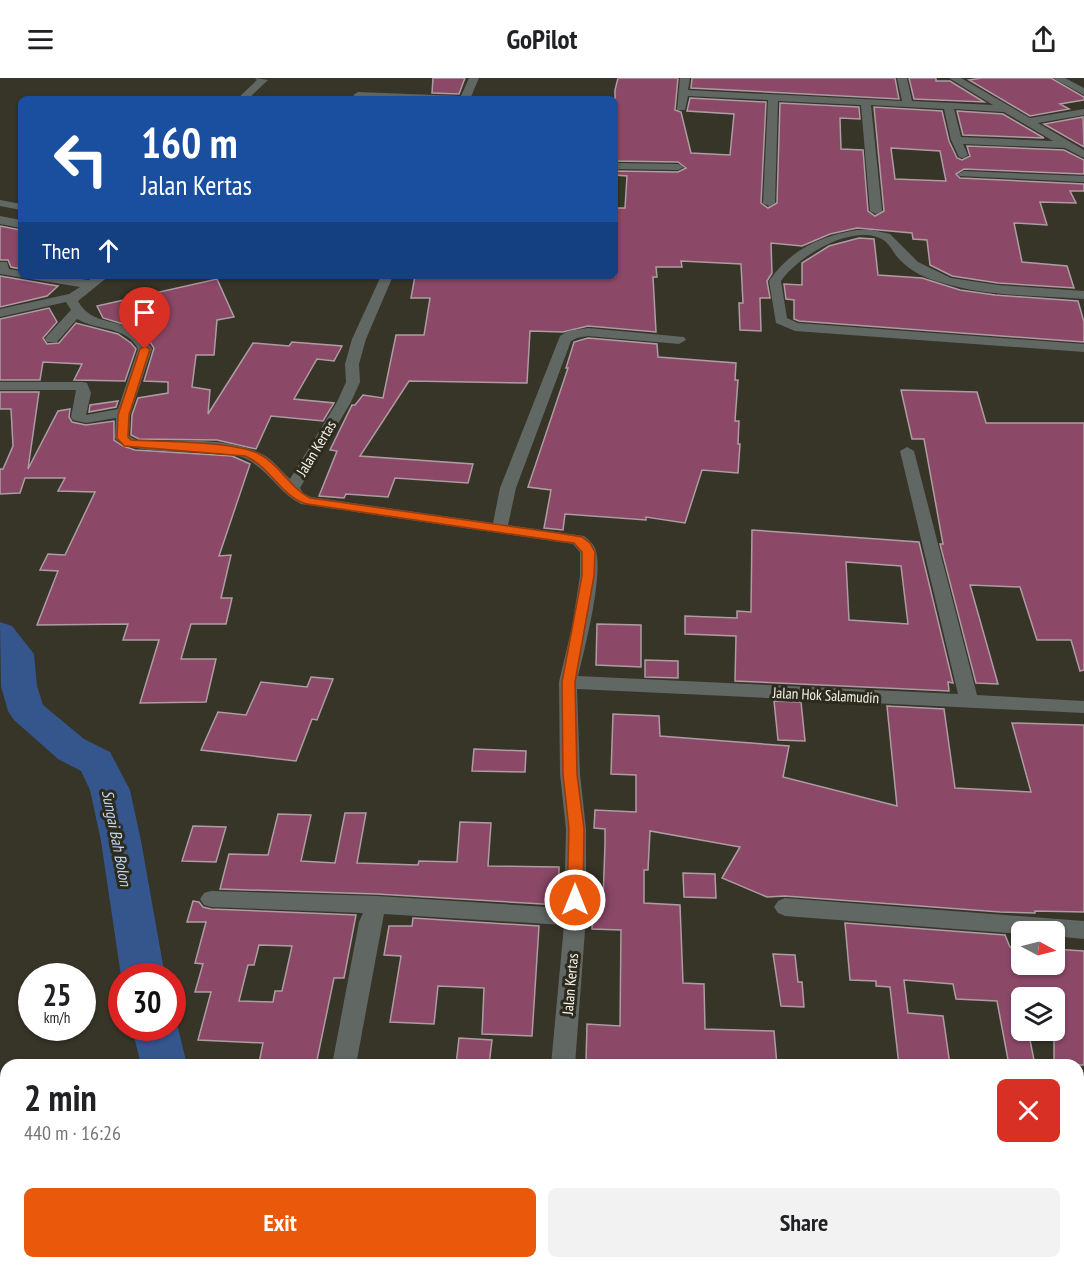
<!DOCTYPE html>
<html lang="en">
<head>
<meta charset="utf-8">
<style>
	:root { --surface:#fff; --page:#f2f2f2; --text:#202124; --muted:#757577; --accent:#ea580c }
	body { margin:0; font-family:"PT Sans Narrow",sans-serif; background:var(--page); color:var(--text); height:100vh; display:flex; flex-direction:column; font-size:22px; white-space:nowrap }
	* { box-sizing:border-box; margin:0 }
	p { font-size:20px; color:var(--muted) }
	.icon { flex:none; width:33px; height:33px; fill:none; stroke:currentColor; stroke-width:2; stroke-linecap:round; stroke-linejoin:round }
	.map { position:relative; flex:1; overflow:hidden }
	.drawer { position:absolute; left:0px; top:981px; width:1084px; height:210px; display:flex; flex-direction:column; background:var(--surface); border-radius:18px 18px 0 0; box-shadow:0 2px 4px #0004 }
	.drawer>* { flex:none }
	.hud { position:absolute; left:18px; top:18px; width:600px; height:183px; border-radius:9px; box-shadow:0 2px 4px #0004; background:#1a4fa0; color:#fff; overflow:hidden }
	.needle { width:39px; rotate:97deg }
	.buttons { position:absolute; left:1011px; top:843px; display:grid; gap:12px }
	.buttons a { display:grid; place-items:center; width:54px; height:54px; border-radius:9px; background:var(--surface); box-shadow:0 2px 4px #0004; font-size:30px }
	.speed { position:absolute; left:18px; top:885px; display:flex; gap:12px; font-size:30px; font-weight:700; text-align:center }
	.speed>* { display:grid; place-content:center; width:78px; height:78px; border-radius:50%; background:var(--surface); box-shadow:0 2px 4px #0004; line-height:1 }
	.speed small { font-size:15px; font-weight:400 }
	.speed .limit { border:9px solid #d22; background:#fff; color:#111 }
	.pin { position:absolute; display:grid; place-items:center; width:51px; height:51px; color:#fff; margin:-62px -26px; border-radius:50% 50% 50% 0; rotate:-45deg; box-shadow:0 0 6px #0007 }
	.pin .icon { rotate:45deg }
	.me { position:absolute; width:66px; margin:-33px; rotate:0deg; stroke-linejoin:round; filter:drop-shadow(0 0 4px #0008) }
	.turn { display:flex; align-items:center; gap:21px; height:126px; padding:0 24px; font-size:27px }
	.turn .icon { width:78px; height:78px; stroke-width:2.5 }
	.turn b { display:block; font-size:42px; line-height:51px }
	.then { display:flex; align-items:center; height:57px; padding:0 24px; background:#0003; gap:12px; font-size:22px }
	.round { display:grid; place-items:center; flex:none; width:63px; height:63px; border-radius:9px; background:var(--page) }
	.head { display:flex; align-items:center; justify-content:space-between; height:102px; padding:0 24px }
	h1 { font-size:36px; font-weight:700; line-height:45px }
	.action { display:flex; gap:12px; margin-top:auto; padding:12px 24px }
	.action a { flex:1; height:69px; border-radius:9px; background:var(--accent); color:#fff; font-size:24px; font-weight:700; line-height:69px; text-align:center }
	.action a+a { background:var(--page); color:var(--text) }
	header { display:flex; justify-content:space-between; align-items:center; height:78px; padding:0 24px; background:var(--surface); font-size:27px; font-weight:700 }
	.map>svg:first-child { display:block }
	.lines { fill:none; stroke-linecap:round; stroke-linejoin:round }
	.river { fill:#34568d; fill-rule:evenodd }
	.building { fill:#8b4867; stroke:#ad9da3; stroke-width:1.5; fill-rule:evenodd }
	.minor { fill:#616763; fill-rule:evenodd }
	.route { fill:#ea580c; stroke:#983908; stroke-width:1.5 }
	.labels { text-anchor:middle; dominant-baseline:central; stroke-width:6; stroke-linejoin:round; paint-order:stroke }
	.street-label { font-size:15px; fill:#f7f5ed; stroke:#2d2a1e }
	.water-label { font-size:16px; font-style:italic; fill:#c0d5f6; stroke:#2d2a1e }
</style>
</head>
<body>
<header><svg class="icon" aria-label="menu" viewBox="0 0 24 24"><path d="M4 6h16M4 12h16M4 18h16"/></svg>GoPilot<svg class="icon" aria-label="share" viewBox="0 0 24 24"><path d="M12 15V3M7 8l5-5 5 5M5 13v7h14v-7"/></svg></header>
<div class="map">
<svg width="1084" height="1191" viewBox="0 0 1084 1191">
	<rect width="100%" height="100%" fill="#373428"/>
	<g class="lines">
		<path class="river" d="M0,544L12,548L34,576L37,608L43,627L84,661L110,674L130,712L141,763L165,898H121L101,763L90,712L81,693L58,681L14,642L8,633L1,608Z
			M172,939L178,950L187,987H141L132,950H172Z
			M183,1185H235L236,1191H184Z"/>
	</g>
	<path class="building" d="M433,0H465L459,16L432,15Z
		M618,0H678L675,32L681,34L691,75L730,77L734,36L687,33L690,20L766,24L761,125L768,130L777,125L780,25L859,29L860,41L840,40L841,71L863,72L868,133L875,138L884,133L874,29L942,33L949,63L957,80L962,82L970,78L967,68L1064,72L1084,82V96L964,91L956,96L960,100L1084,106V113H1070L1076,125L1040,124L1047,147L1014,145L1022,184L1067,188L1074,210L998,205L952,198L930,187L927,162L913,161L912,155L857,150L830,156L802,168L771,165L772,195L767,203L770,220H760L761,253L740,252L739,225H743L741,186L681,183L682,189H656L657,199H653L656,254L588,248L563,254L530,253L527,305L409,303L360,378L473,386L468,405L395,400L388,419L346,416L344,420L319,418L337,373L330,372L352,327H355L363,317L383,320L396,257H424L430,220H411L415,198H615V130H625L627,98L615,97V93L678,94L686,90L678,84L615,83V12ZM891,70L940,73L946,103L895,101Z
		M692,0H895L899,21L691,10Z
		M909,0H936V3H950L984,24L914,21Z
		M982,0H1051L1084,19V22L1060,26L1069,31L1030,38L969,2Z
		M957,33L1003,36L1044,60L963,57Z
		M1083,39L1084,69L1044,46Z
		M0,148L21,152V191L11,189L8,182H0Z
		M859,160L874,161L878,197L922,200L960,212L995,217L1078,223L1084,244V264L799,243L794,241V222L786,221L784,206L802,207V185L829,168Z
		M0,198L58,208L47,218L0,229Z
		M217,201L234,239L217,242L214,277H196L192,309L210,312L208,336L253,265L289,268L292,264L342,268L334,283L317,281L294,321L334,325L323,343L271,338L256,371L217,362L139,361L131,357L132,337L138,320L168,315V304L144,303L154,270L146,258L136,250L103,240L97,228Z
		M49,230L57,244L43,260L47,266L59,265L76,245L118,256L131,265L136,271L125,303L74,302L82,286L43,284L40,302H0V241Z
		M588,260L657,266L658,279L736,285L735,302H738L735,343H739L738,366H740L738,395L702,392L685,445L646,439V442L565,436L563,452L544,450L551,412L528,409L568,290H566L574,264Z
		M901,312L977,314L986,345H1084V592L1080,593L1071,562H1037L1020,509L970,507L998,606L976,605L940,466H943L924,361H912Z
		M0,314H39L28,391L58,333L70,331L69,339L72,344L86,347L114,343V362L123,368L135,372L232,378L250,386L219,478L231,477L221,520H232L226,546H191L181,581H216L206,624L140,625L159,562H123L128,546L37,547L58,493L40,492L48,476L65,477L95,414L58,413L65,400H25L20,415L0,416V391H3L13,368L11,331H0Z
		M118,323L116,329L89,334L90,327Z
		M752,452L919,464L953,605L948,604L949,613L735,603L736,558L685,556V538L737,540V533L751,534ZM846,484L901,488L908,546L849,542Z
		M597,546L641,547V589L596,587Z
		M645,582L678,583V600L645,599Z
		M311,599L333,601L317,642L312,641L296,683L201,672L218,634L246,637L261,604L307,609Z
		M774,623L801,624L805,663L778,662Z
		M887,628L944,631L955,710L1031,714L1012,645L1084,647V834L1035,833V835L1000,834L785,818L767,819L722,800L740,769L650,753L648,792H644V825L680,827L683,905L704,906L705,951L774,953L777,987H664L586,984L587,946L620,948L621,852L592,851L593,822H603L605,766V751L594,750L595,732L636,734V697L611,696L613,636L659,638L660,658L789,668L783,699L897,728Z
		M474,671L526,673L525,694L472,693Z
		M345,735H366L357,785L418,787L419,783L457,784L460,744L491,745L488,788L559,789V827L377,816L220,811L229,776L268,777L278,736L311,737L301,783L335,785Z
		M193,748L226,749L216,784L182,783Z
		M683,795L715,796L716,820L684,819Z
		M193,823L199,824L203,829L211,831L356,837L344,900H334L316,987L259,985L263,965L198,962L211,914H195L203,886L195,885L206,844H187ZM259,867L292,868L282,913H275L273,924L239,923L248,887H254Z
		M413,840L539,848L532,958L482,956L484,910L438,908L434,946L390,944L401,878L384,877L389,848H412Z
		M845,845L1005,857L1010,869H1022V886H1054V871L1084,873V987H1054V920H1021L1022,952H1028L1035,987H1009L997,923L956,921L953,906L904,902L908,935L943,938L950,987H899L890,909L876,908V903L850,902Z
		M773,876L795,877L798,904H802L804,929L781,928Z
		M459,960L492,962L489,987H456Z"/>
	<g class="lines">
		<path class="minor" d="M255,0L268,2L248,21H237L257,2Z
			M469,0H479L470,21C450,21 364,25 353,17L358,14L461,18Z
			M680,0H690L688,12L902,23L897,0H907L912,23L993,27L949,0H961L1030,40L1084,31V37L1038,45L1084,72V80L1065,70L963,66L968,77L963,80L959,79L951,62L944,31L871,27L882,133L876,136L870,133L861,27L778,23L775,125L769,128L763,125L768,22L688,18L685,32H677ZM954,31L1004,34L1053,63L961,59Z
			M1053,0H1065L1084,10V17Z
			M615,85L678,86L684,89L678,92L615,91Z
			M964,93L1084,98V104L960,98L958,96Z
			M0,122L21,126V132L0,128Z
			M0,138L21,142V150L0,146Z
			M857,152H872L890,156L918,184L951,200L998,207L1084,213V221C1037,217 988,219 943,205C927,201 911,194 899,181C894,176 891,168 885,163C855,143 798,178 781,203L787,240L798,245L1084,266V274L795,253L776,245L769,203C790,172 820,158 857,152Z
			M0,184H7L9,191L21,193V198H55L89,202L95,198H109L78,223C95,254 132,234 152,271L130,337L129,358L138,363C177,364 226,358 262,376C273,381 281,393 290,401L337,324L346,304L345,286L352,261L381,198H393L366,261L359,286L360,304L351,324L300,410L303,415L311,419L493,445L500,410L560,258L568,253L588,250L684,259L686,262L679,266L588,258L577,260L571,263L516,410L508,447L584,458C589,462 594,466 596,473C603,499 585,570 578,598L958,616L900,373L907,369L914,373L977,617L1084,623V635L577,611L580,696L586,751V839L575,987H551L564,847L384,836L356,987H332L359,844L363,835L211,829L204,827L200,821L204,815L211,813L377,818L564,830L566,751L560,696L559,604L572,549L580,498V474L573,466L301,426C275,413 264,382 232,376C205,371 130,379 115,360L116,340L86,345L73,342L71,339L76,312H0V304H82L87,305L91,315L86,337L118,331L138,271C126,247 97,253 77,241L57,264H47L45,261L47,258L71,232L66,224L0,239V231L69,216L80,209L0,196Z
			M785,820L1084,843V861L1054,858V854H1022V856L785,838L778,835L774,829L778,823Z
			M1078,998H1084V1020H1078Z
			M302,1185H328V1191H302Z
			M965,1185H991L992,1191H966Z"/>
	</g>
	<path class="route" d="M145,268L150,271L129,337L128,359L131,362C161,364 238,363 261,377C280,387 290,410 310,420L558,455L582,459L590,465L595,474L594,498L575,604L577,696L584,751L583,822L580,827L575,829L569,827L567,822L569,751L563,696L562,604L582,498V474L574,465L558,463L307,426C281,419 270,388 245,378L124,368L117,360L118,337L140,271Z"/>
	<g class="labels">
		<g class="street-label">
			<text transform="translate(316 370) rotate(-59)">Jalan Kertas</text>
			<text transform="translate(826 617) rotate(3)">Jalan Hok Salamudin</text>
			<text transform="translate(570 906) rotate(-85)">Jalan Kertas</text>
		</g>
		<g class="water-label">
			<text transform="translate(117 760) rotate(79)">Sungai Bah Bolon</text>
		</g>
	</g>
</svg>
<div class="buttons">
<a><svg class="needle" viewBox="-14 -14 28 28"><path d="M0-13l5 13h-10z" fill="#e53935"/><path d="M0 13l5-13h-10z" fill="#757577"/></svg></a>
<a><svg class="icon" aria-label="layers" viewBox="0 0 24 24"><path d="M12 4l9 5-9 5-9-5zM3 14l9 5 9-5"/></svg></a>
</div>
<div class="speed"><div>25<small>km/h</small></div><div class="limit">30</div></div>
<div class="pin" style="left:145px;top:271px;background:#d93025"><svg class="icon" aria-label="arrive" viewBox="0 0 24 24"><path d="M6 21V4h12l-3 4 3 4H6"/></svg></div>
<svg class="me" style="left:575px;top:822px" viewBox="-20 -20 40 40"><circle r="17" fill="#ea580c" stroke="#fff" stroke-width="3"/><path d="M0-11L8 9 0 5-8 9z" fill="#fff"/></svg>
<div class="hud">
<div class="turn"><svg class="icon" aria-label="left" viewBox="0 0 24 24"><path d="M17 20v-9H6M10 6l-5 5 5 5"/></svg><div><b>160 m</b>Jalan Kertas</div></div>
<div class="then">Then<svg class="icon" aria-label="ahead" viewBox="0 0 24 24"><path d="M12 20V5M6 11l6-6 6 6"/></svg></div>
</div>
<section class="drawer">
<div class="head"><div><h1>2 min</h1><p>440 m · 16:26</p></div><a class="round" style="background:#d93025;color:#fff"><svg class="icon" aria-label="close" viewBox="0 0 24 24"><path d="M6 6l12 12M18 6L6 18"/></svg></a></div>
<div class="action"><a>Exit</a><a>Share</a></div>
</section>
</div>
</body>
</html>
